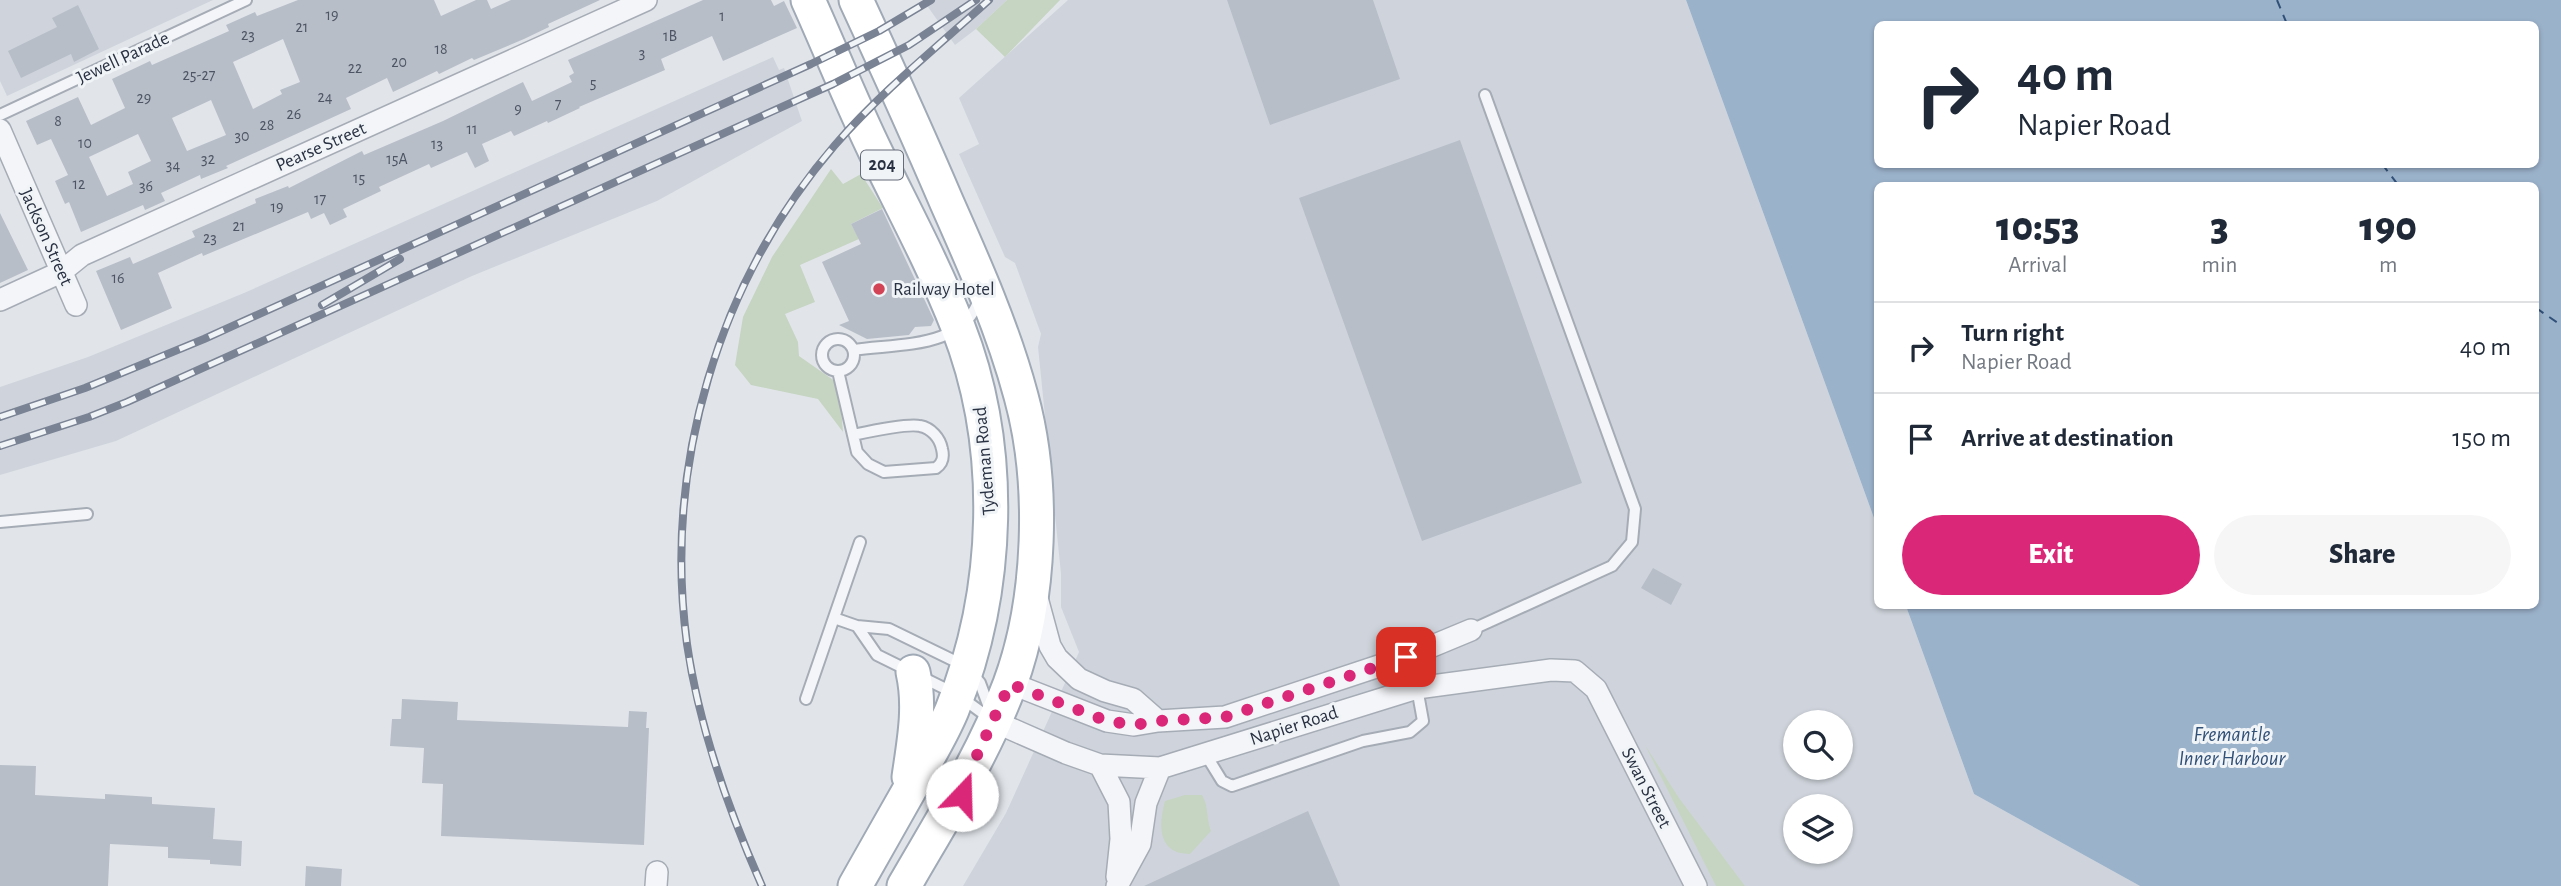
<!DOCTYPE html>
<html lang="en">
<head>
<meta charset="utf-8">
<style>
	:root { --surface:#fff; --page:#f6f6f7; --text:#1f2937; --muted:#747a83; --line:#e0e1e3; --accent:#db2777 }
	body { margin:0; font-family:"Alegreya Sans",sans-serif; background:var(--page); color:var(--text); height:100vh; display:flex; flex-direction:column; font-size:26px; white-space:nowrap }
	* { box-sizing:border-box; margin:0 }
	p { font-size:23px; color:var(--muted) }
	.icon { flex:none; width:38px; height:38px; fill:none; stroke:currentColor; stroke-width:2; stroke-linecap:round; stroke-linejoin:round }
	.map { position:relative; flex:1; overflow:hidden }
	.details { position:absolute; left:1874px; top:182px; width:665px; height:427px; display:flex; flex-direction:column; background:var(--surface); border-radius:10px; box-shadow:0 2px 5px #0004 }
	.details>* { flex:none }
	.banner { position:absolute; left:1874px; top:21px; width:665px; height:147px; border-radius:10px; box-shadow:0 2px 5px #0004; background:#fff; color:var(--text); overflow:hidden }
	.controls { position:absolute; left:1783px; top:710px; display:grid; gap:14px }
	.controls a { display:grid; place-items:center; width:70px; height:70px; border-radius:50%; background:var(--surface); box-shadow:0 2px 5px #0004; font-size:35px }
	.pin { position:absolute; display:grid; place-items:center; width:60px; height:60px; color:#fff; margin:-30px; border-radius:14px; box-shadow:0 4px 10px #0006 }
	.me { position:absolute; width:77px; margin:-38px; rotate:21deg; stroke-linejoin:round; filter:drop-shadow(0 0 5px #0008) }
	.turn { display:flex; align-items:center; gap:24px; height:147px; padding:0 28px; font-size:32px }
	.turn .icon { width:91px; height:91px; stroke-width:2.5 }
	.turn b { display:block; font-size:49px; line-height:60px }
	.eta { display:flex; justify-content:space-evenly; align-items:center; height:119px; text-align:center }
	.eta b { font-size:42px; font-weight:800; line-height:49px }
	.button { display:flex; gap:14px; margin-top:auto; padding:14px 28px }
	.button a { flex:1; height:80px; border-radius:42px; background:var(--accent); color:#fff; font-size:28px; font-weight:800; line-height:80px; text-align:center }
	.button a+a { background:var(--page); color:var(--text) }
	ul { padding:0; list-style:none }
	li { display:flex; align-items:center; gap:21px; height:91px; padding:0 28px; border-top:2px solid var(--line) }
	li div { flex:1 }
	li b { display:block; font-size:26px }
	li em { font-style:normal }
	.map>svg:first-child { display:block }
	.built { fill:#cfd4dc; fill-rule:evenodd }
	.green { fill:#c6d4c2 }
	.water { fill:#9bb2cb; fill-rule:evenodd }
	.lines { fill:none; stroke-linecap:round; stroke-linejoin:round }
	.ferry { stroke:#315078; stroke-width:2; stroke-dasharray:9 7; stroke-linecap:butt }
	.building { fill:#b8bec8; fill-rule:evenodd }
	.service-casing { stroke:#a6acb5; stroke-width:14 }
	.minor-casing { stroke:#a6acb5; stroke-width:24 }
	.primary-casing { stroke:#a0a9b6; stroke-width:37 }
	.service { stroke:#f4f5f8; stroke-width:10 }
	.minor { stroke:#f4f5f8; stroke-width:21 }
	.primary { stroke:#fff; stroke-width:33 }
	.rail-casing { stroke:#7a8394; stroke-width:8 }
	.rail { stroke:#f1f4f7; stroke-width:5; stroke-dasharray:16; stroke-linecap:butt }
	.route { stroke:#db2777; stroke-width:12; stroke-dasharray:0 21.6 }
	.poi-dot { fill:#d24356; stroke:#f1f4f7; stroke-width:2.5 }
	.labels { text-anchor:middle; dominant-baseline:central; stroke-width:6; stroke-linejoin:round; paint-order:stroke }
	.number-label { font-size:16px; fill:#4d5564 }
	.shield { fill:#f1f4f7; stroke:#656c79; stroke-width:2 }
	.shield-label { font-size:18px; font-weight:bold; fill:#293243 }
	.street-label { font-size:19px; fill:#293243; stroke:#f1f4f7 }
	.poi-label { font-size:19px; fill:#293243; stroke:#f1f4f7; text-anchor:start }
	.water-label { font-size:21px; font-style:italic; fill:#315078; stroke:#f1f4f7 }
</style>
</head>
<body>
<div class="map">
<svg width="2561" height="886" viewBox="0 0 2561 886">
	<rect width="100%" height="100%" fill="#e1e5ea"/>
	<path class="built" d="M0,0H213L7,96L0,81Z
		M923,0H1007L976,29L955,45Z
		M1068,0H1686L1878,529V606H1906L1974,794L2140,886H963L1006,813L1079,652L1061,607V574L1038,347L1041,334L1015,263L1005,257L959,154L979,144L959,98ZM1796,723H1841V768H1796ZM1796,807H1841V852H1796Z
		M773,57L779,70L784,68L802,121L657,201L472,276L116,441L0,475V387L88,357L244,293Z"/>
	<path class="green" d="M1007,0H1060L1005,57L976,29Z
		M831,169L843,184L861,174L883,208L851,224L859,239L800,265L815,302L785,314L798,342L799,356L839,384L843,432L818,399L751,385L735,365L743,317L772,257Z
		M1645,745L1679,798L1745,886H1716Z
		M1185,795H1202C1209,807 1206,818 1211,831L1190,854C1158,854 1158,826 1165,801Z"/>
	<path class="water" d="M1686,0H2561V886H2140L1974,794L1906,606H2536V186H1878V529ZM1878,24H2536V164H1878Z"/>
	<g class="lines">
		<path class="ferry" d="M2277,0L2287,24
			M2382,164L2399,186
			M2536,308L2561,325"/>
	</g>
	<path class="building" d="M298,0H434L441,16L476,0H487L491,9L511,0H600L548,24L549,27L524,39L474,60L472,58L439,74L437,71L393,92L387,78L346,98L351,109L226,166L228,168L201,179L200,175L161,193L165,201L145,210L143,205L81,232L69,202L65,204L55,181L68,175L51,139L37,145L26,121L78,97L91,125L125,108L112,79L150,61L152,65L229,31L226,25L255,12L257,16ZM283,39L300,82L280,90L282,94L253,109L233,62ZM211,100L226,135L187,151L172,118ZM138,134L151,161L128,172L133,184L107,196L89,157Z
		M703,0H771L774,6L784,1L797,28L723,61L712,36L661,59L665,70L579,107L580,108L548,123L547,121L514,136L511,131L482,144L489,161L475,168L467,152L431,168L429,164L379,187L381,191L343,209L347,217L330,225L324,213L311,219L308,212L203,256L202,253L158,273L172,308L121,330L96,271L130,257L133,264L195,237L192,231L256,203L255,199L288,186L289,188L362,151L364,155L443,121L523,82L532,101L572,82L569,76L574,73L568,60Z
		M1227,0H1373L1400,79L1270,125Z
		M78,5L99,49L74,62L71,54L21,78L8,51L57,27L52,18Z
		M1460,140L1582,483L1422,541L1299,198Z
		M882,209L934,320L931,326L915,327L909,335L867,339L839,325L849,321L822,262L861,244L851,224Z
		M0,213L28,270L0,283Z
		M1653,568L1682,584L1671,605L1641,588Z
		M402,699L458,702L457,720L628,727L629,711L647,712L646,728H649L644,845L441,836L443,784L422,783L424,748L390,746L392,719H401Z
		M0,765L36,766L35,795L105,799V794L152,797V804L215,808L213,839L242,841L241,866L210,864V860L168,858V847L110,844L108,886H0Z
		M1308,811L1340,886H1144L1239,842Z
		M306,866L342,869L341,886H305Z"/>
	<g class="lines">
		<g class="service-casing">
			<path id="service" d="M0,115L246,0
				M822 355a16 16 0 1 1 32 0a16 16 0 1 1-32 0Z
				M853,350C898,343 964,350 980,297
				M838,371L857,452L868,464L884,472L936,468C943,463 944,457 942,449C940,438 931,428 920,426C907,423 867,432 853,435
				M0,522L87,514
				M834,618L857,626L889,629L967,667L980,683L990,710
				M857,626L877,655L958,695L992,720
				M1471,630L1612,566L1632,542L1635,509L1485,95
				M806,699L860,542
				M1206,755L1222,781L1232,786L1363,741L1410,732L1423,721L1417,688"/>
		</g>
		<g class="minor-casing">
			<path id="minor" d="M0,130L76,305
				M0,300L61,272L82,255L646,0
				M1037,598L1050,646L1057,658L1079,679L1105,691L1133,699L1158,721
				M1010,683L1107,721L1134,725L1158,721L1225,717L1406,657L1471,630
				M993,721L1066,753L1100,765L1160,768L1417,688L1551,670L1575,671L1596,689L1696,886
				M1100,765L1119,802L1121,839L1117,877
				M656,886L657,872
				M1117,886L1140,844L1146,803L1160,768"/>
		</g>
		<g class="primary-casing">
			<path id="primary" d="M808,0C831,51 852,104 877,155C905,212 935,268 958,327C1005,447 1000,591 952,710C942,734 928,757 915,780C895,815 875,851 855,886
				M856,0C887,67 918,135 947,203C975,266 1003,329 1021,396C1045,483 1041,600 1010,684C983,756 942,820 904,886
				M909,777C914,742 921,707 913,672"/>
		</g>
		<use href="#service" class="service"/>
		<use href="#minor" class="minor"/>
		<use href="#primary" class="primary"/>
		<g class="rail-casing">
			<path id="rail" d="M322,305L400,259
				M0,417L85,388L204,339L811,64L879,31L931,0
				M0,446L89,417L127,402L833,84L909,45L976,0
				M762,886C728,809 699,727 687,644C663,466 718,281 835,145C881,92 937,47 989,0"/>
		</g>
		<use href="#rail" class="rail"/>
	</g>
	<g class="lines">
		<path class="route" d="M962,795L965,781L1010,684L1107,721L1134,725L1158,721L1225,717L1406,657"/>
	</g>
	<circle class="poi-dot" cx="879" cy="289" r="7"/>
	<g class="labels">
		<g class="number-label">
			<text x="332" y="15">19</text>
			<text x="722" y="16">1</text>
			<text x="302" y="27">21</text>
			<text x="248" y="35">23</text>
			<text x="670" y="36">1B</text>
			<text x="441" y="49">18</text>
			<text x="642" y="53">3</text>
			<text x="399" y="62">20</text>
			<text x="355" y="68">22</text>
			<text x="199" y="75">25-27</text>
			<text x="593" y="83">5</text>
			<text x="325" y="97">24</text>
			<text x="144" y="98">29</text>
			<text x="558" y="104">7</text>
			<text x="518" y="109">9</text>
			<text x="294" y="114">26</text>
			<text x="58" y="121">8</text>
			<text x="267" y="125">28</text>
			<text x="472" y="129">11</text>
			<text x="242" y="136">30</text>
			<text x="85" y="143">10</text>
			<text x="437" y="144">13</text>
			<text x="208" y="159">32</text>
			<text x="397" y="159">15A</text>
			<text x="173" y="165">34</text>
			<text x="359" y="178">15</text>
			<text x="79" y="184">12</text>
			<text x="146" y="186">36</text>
			<text x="320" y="199">17</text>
			<text x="277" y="207">19</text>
			<text x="239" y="226">21</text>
			<text x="210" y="238">23</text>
			<text x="118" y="278">16</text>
		</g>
		<rect class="shield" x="861" y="150.5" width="42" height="29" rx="5"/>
		<g class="shield-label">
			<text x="882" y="165">204</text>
		</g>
		<g class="street-label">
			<text transform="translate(123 58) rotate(-25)">Jewell Parade</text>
			<text transform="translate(321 147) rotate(-24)">Pearse Street</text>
			<text transform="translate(46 237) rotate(66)">Jackson Street</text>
			<text transform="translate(985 461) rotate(-95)">Tydeman Road</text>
			<text transform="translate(1294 726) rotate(-18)">Napier Road</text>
			<text transform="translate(1646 788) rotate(63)">Swan Street</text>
		</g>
		<g class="poi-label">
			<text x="893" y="289">Railway Hotel</text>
		</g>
		<g class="water-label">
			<text x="2232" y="734">Fremantle<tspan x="2232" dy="24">Inner Harbour</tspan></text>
		</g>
	</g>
</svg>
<div class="controls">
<a><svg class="icon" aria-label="search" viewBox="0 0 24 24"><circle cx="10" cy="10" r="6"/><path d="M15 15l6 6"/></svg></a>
<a><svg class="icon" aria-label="layers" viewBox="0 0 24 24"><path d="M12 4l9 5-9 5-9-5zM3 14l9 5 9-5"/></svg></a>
</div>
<div class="pin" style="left:1406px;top:657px;background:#d93025"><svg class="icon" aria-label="arrive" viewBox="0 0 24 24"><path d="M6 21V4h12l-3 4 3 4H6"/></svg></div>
<svg class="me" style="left:962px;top:795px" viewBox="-20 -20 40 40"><circle r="19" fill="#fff"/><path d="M0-13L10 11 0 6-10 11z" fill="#db2777"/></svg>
<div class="banner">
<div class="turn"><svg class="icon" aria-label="right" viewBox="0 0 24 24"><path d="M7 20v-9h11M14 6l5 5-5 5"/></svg><div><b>40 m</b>Napier Road</div></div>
</div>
<section class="details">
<div class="eta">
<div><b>10:53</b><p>Arrival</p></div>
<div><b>3</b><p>min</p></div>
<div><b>190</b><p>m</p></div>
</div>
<ul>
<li><svg class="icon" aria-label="right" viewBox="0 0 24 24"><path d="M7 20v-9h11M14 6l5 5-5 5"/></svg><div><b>Turn right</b><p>Napier Road</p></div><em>40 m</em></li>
<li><svg class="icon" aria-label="arrive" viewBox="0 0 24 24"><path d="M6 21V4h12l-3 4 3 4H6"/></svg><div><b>Arrive at destination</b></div><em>150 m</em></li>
</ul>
<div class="button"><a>Exit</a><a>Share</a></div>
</section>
</div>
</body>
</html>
